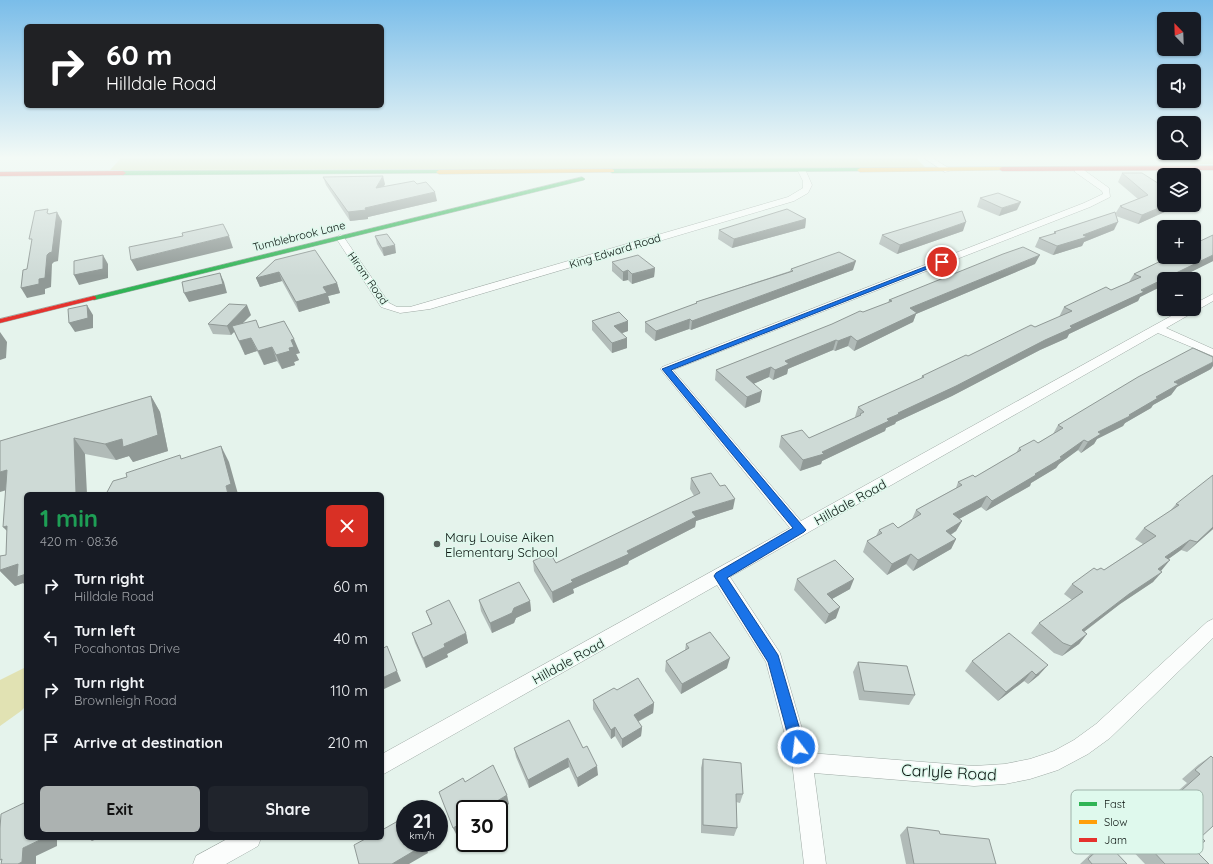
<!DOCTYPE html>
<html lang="en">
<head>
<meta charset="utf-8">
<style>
	:root { --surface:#171b24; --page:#20242c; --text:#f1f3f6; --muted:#9ea1a6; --accent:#acb2b1 }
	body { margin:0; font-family:Quicksand,sans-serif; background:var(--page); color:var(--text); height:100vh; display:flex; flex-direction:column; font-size:15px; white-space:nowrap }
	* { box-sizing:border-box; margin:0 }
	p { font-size:13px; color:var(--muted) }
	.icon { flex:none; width:22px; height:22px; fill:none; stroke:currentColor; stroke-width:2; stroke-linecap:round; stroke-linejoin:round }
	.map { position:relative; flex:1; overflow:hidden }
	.side { position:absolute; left:24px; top:492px; width:360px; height:348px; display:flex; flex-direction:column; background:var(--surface); border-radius:6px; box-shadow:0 1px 3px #0004 }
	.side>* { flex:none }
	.top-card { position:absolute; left:24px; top:24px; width:360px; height:84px; border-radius:6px; box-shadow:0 1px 3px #0004; background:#202124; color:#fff; overflow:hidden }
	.needle { width:26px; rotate:337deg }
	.fabs { position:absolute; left:1157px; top:12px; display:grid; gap:8px }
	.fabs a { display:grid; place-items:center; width:44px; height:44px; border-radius:6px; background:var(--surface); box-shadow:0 1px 3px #0004; font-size:20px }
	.speed { position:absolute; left:396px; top:800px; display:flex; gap:8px; font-size:20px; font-weight:700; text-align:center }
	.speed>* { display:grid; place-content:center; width:52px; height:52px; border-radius:50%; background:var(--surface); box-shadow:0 1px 3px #0004; line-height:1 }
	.speed small { font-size:10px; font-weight:400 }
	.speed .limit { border:2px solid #111; border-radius:6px; background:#fff; color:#111 }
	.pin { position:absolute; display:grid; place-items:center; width:34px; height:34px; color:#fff; margin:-17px; border:2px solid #fff; border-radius:50%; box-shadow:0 1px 4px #0007 }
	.me { position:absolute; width:44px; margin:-22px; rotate:345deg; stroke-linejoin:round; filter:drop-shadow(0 0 3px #0008) }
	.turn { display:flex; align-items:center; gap:14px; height:84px; padding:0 16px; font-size:18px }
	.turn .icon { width:52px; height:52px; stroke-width:2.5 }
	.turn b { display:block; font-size:28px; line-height:34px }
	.round { display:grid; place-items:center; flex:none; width:42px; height:42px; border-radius:6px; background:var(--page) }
	.overview { display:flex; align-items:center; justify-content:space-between; height:68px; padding:0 16px }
	h1 { font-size:24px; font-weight:700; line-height:30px; color:#1e9e55 }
	.button { display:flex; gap:8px; margin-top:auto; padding:8px 16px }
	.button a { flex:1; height:46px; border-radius:6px; background:var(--accent); color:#111; font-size:16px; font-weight:700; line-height:46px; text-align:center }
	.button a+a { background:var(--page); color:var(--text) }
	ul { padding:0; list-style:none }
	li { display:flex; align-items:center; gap:12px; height:52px; padding:0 16px }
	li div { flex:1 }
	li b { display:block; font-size:15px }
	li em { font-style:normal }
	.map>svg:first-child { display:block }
	.green { fill:#e1e2b3 }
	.forest { fill:#d2d398 }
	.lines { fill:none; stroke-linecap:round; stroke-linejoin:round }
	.street-casing { stroke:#9faaa5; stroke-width:1 }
	.fast-casing { stroke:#9faaa5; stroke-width:1 }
	.slow-casing { stroke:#9faaa5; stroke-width:1 }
	.jam-casing { stroke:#9faaa5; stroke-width:1 }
	.street { fill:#fbfdfc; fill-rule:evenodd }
	.fast { fill:#30b455; fill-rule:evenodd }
	.slow { fill:#ff9f0a; fill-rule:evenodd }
	.jam { fill:#e5322d; fill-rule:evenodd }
	.wall { fill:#b1bbb8 }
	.shaded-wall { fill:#909996 }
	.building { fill:#cedad6; stroke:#909996 }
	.route { fill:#1a73e8; stroke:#114b97 }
	.poi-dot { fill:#57625d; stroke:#dff9ed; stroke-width:1.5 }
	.labels { text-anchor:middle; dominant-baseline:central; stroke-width:3; stroke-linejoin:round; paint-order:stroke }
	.far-street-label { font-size:11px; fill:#0b1410; stroke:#dff9ed }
	.street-label { font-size:13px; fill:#0b1410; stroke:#dff9ed }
	.poi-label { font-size:13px; fill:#0b1410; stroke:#dff9ed; text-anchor:start }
	.near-street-label { font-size:16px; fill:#0b1410; stroke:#dff9ed }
	.key { fill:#dff9ed; stroke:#9fb4ab; stroke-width:1 }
	.key-label { font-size:11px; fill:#0b1410 }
</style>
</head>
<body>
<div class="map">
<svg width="1213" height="864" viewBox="0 0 1213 864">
	<rect width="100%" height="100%" fill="#e5f3ec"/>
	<path class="green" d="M26,667V706L21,711L0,726V680Z"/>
	<path class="forest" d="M123,156H914L926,168L110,170Z
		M1195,156H1213V164H1190L1192,157Z"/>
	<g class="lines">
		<g class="street-casing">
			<path id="street" d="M921,156H929L952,170L945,172Z
				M1075,168H1081L1109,188L1110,197L1090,207L673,370L801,521L1153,326L1184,309H1194V304L1213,294V301L1166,328L1213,349V356L1158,333L730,577L780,653L809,753L974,766L1005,764L1030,759L1054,751L1074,740L1096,724L1207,622L1213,619V638L1110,738L1088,754L1058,770L1030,779L1005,784L974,786L814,773L826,864H804L792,762L766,662L717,585L382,775V754L790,528L662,371L660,369L662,367L1084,203L1103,194L1102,191L1075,172Z
				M799,169H805L812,185L808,193L794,201L430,309L400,313L381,307L336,238L340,235L343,236L389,303L397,307H410L788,197L803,188V181L798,171Z
				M229,838H261L258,846L226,864H193L196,856Z"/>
		</g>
		<g class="fast-casing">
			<path id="fast" d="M860,168L862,169V171L612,173L609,171L612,169Z
				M439,170L441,171V173L123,175L120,173L123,171Z
				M582,177L585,179L584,180L94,300L90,298L94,296Z"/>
		</g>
		<g class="slow-casing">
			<path id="slow" d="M1002,167L1004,168V170L860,172L857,170L860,168Z
				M612,169L614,170V172L439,174L436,172L439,170Z"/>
		</g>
		<g class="jam-casing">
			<path id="jam" d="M1213,166V170L1002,171L999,169L1002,167Z
				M0,172L123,171L126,173L123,175L0,176Z
				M94,296L96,297V299L0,323V319Z"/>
		</g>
		<use href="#street" class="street"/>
		<use href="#fast" class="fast"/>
		<use href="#slow" class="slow"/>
		<use href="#jam" class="jam"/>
	</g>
	<path class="wall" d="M1122,173L1164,205L1169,210L1138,224L1116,216L1117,215L1115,214L1114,230L1084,242L1082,246L1053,255L1035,247L1039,238L1054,234V232L1115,214L1120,206L1138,199L1118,182Z
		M323,177L385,184L384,187L417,184L437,201L368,217V219L350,221L326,185Z
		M980,198L1017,210L999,216L977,207Z
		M806,219L805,228L732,248L718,239L719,230Z
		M963,231L897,254L879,244L882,235Z
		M1213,235V261L1140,297L1138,301L1069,334L1067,338L1040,350L952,396L896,422L895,424L886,428L885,431L822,461L821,464L800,471L779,447L781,436L809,438L855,418V417L858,407L921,379L922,376L1059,317L1064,307L1111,290L1129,282L1134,274L1166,259L1167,257H1194Z
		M375,236L396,253L384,256L377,244Z
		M275,260L337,283L340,293L328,296L330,303L299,312L282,281L260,287L256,278Z
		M612,262L655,268L654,277L632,284L628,280L623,281L612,271Z
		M1035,264L916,314L913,322L854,351L848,346L835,351L833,350L790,368L788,369L787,374L773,380L769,377L753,384L760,402L745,408L715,380L716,370L863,312L888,303L889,300Z
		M791,269L853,270L691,330L689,329L655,341L645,332V322L696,304V302L790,271Z
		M251,315L242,323L259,328L300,353L296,354L299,360L294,362L295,365L282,369L277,361L264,365L257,351L245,355L234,332L231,335L213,334L208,324Z
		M592,321H628V331L622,333L627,348L612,353L592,330Z
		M1211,369L1177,387L1171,395L1153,405L1151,408L1125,423L1123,426L1097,439L1094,444L1081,453L1078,450L1059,464L1056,468L1031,483L1030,486L986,511L981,507L959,519L962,521L956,531L951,535L956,539L951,549L913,571L906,564L887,575L863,552L867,541L876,536L879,530L898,528L912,519L916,510L956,488L958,482L975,477L1016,453L1019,448L1038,443L1053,434L1058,425Z
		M151,396L160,412L168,451L133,462L129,456L116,460L85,454L23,583L15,586L0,571V556L6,555L7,531L6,490L0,441Z
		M691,478L733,509L696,521L695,527L629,561L628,564L573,589L574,593L553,603L534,571L533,561L556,563L694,496L690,489Z
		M1176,504L1213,529L1187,552L1181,550L1168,559L1153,582L1120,604L1084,632L1087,634L1079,644L1062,656L1054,653L1031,633L1039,623L1072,600L1064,594L1072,584L1097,570H1104L1143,544L1135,539L1144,528L1170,511Z
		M797,579L850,589L832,599L836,618L825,624L794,590Z
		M479,600L530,601L531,611L516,618L514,623L492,633L481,611Z
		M426,611L466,633L468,643L447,654L448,657L426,668L415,643L412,633L431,624Z
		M1009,633L1039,675L1028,684L1024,681L998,701L965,671L972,661Z
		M686,644L727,668L681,694L665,671L666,661L685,650Z
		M858,662L915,695L909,705L859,700L853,672Z
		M593,700L654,703L653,713L638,722L642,727L641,736L622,748L615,736L611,739L593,709Z
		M514,748H583L598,775L578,787L569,767L529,788L516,757Z
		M1211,756L1201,837L1194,849L1209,864H1145L1125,843L1176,805L1169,799L1187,783L1182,779L1198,765Z
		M703,759L743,794L740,803L736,802L737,828L734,836L701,833V768Z
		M907,827L940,834L996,864H906L900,835Z
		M1106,842L1127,864H1080L1095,850Z"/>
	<path class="shaded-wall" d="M383,176L385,184L378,196L376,188Z
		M435,192L437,201L368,217V219L350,221L348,212Z
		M1021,202L1017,210L999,216L1002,208Z
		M1166,205H1172L1169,210L1138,224L1142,215Z
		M57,212L62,221L58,261L54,262L52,264L51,287L45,289V294L27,298L21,288L39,279L47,255Z
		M806,219L805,228L732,248L734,239Z
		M966,222L963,231L897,254L900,245Z
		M1118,222L1114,230L1084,242L1082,246L1053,255L1057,246L1083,235Z
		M229,236L233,248L137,271L131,260Z
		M395,245L396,253L384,256L382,248Z
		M103,255L108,264V278L79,285L74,275Z
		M1040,255L1035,264L916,314L913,322L854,351L857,341L910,308Z
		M1213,255V261L1177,279H1164Z
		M856,261L853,270L691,330L692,321Z
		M655,268L654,277L632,284V274Z
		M628,270V280L623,281V272Z
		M279,272L282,281L260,287L256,278Z
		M220,273L224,282L227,293L189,302L184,293Z
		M1164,279V285L1140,297L1138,301L1069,334L1067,338L1040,350L952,396L896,422L895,424L886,428L885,431L822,461L821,464L800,471L803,460L822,452L887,419L898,413Z
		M337,283L340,293L328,296L330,303L299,312L296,302L323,287Z
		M87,305L93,315V328L75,332L69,323Z
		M247,305L251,315L231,335L227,326Z
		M690,319L689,329L655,341L656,331Z
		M628,321V331L614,336V326Z
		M0,332L7,342L6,358L0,360Z
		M851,336L848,346L835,351L838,341Z
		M251,338L257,351L245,355L239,341Z
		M627,338V348L612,353V343Z
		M294,339L300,353L296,354L299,360L294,362L295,365L282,369L276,355L289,348L291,340Z
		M836,340L833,350L790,368L788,369L787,374L773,380L775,370L785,361L792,358Z
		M272,347L277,361L264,365L258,351Z
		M1213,362V366L1211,369L1177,387L1171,395L1153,405L1151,408L1125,423L1123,426L1097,439L1094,444L1081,453L1088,442L1098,432L1129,415L1156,397L1174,382Z
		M771,367L769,377L744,388L746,377Z
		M762,391L760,402L745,408L747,397Z
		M151,396L160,412L168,451L133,462L129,456L116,460L105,444L122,439Z
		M74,438L85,454L87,494H76Z
		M1084,440L1078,450L1059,464L1056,468L1031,483L1030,486L986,511L992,501L1035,474Z
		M221,446L229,462L238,494H228L226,486Z
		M7,470L20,486L0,492V472Z
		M987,496L981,507L948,525L953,514Z
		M735,499L733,509L696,521L695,527L629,561L628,564L573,589L574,593L553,603L552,592L571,580L627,551L692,512Z
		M962,521L956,531L940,541L946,531Z
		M7,526L18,542L3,527Z
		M1213,527V529L1187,552L1197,542Z
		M956,539L951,549L913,571L918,560Z
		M1190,540L1181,550L1156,568L1165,557Z
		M911,554L906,564L887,575L892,564Z
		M1170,560L1161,571L1158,569Z
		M18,564L26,573V586L23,583L15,586L0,571V570Z
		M1162,572L1153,582L1120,604L1073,640L1082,630L1129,594Z
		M854,579L850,589L823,604L827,594Z
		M530,601L531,611L516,618L514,623L492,633L490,623L514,608Z
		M840,607L836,618L825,624L829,614Z
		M466,633L468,643L447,654L448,657L426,668L423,658L444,644Z
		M1087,634L1079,644L1062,656L1071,646Z
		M387,646L401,681L382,690V678Z
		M730,658L727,668L681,694L682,684Z
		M1048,665L1039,675L1028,684L1036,675Z
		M1032,671L1024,681L998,701L1006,692Z
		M654,703L653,713L633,724L634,715Z
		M615,727V736L611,739V730Z
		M642,727L641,736L622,748V739Z
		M568,758L569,767L529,788L528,780Z
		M597,766L598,775L578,787L577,778Z
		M507,795L509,804L499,810V809H484Z
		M465,821V831L457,836L453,828Z
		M44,838H57V846L36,856V864H18L23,848Z
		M88,838H99L92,841Z
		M423,843H424L428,853L409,864H392Z"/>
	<path class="building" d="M1122,173H1142L1164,187V192L1163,193L1164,194V205H1166L1142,215L1121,207H1122L1120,206L1148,195Z
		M383,176L376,188L414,181L417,184L426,182L435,192L365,208L366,210L348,212L323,177Z
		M998,193L1021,202L1002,208L980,198Z
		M48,209L47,213L49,214L57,212L52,252L49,253L47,255L45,278L39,279V284L21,288L23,270L27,269L32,239H29L35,211Z
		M787,209L806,219L734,239L719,230Z
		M962,211L966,222L900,245L882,235Z
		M1115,212L1118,222L1083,235L1087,237L1057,246L1039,238L1056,233L1054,232Z
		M223,224L229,236L131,260L129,247L183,236L182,233Z
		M387,234L395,245L382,248L375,236Z
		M1213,235V255L1141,290L1144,292L1070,326L1072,328L1045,340L956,386L898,413L899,414L887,419L889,421L822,452L824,454L803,460L781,436L802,430L809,438L861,415L860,414L864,412L858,407L924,377L922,376L966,355L968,356L1031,325L1035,327L1072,311L1064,307L1106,287L1111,290L1141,277L1134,274L1169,257H1168H1194V244Z
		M1023,247L1040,255L910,308L917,313L857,341L851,336L838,341L836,340L792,358L785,361L789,364L775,370L771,367L746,377L762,391L747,397L716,370L832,324L860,311L863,312L892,301L889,300L1003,254Z
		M315,250L337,283L323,287L327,293L296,302L279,272L256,278L275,260Z
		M839,252L856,261L692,321L690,319L656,331L645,322L697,303L696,302L793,271L791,269Z
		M103,255V269L74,275V261Z
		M638,255L655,268L632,274L628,270L623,272L612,262Z
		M220,273L223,284L184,293L182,282Z
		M229,304L247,305L227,326L208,324Z
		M87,305L88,318L69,323L68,309Z
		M619,312L628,321L614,326L627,338L612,343L592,321Z
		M256,320L259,328L284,321L294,339L291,340L294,347L289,348L290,351L276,355L272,347L258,351L251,338L239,341L232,326Z
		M1193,348L1213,357V362L1174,382L1179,384L1156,397L1158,398L1129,415L1130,416L1098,432L1101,434L1088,442L1084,440L1060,457L1062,458L1035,474L1036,475L992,501L987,496L953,514L962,521L946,531L956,539L918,560L911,554L892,564L867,541L882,533L879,530L893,523L898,528L921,514L916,510L962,485L958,482L973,475L975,477L1021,450L1019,448L1034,440L1038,443L1063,428L1058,425L1138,377Z
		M151,396L158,435L123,447L122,439L105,444L74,438L76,494H26V574L17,577L18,564L0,570V556L6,555L7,526L3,527L7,470L0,472V441Z
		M221,446L231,484L226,486L228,494H106L113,481L127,477L126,473L180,455L181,459Z
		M711,473L720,486L725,485L735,499L692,512L696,517L627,551L629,554L571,580L573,582L552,592L533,561L550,553L556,563L700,493L691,478Z
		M1213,475V527L1197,542L1190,540L1165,557L1170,560L1158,569L1162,572L1129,594L1082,630L1087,634L1071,646L1063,643L1039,623L1083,592L1072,584L1094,568L1097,570L1101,568L1104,570L1156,536L1144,528L1179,505L1176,504Z
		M835,560L854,579L827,594L840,607L829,614L797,579Z
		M519,582L530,601L514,608L512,613L490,623L479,600Z
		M449,600L466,633L444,644L445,647L423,658L412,633L432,624L426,611Z
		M710,632L730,658L682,684L666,661L689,648L686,644Z
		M1009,633L1048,665L1036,675L1032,671L1006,692L972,661Z
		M387,646L397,671L382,678V649Z
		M858,662L907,666L915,695L864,691Z
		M638,678L654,703L634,715L642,727L622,739L615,727L611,730L593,700L614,688L617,690Z
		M569,720L583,748L587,746L597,766L577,778L568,758L528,780L514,748Z
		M1211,756L1213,758V826L1201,837L1205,841L1194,849L1209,864H1165L1138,835L1189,797L1182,790L1200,774L1195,770Z
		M703,759L741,763L743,794H736L737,828L703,825Z
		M493,765L507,795L484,809H465V821L453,828L439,792L463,778L465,782Z
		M26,802V838H44L23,848L22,862L18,864H1L2,859L0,860V828L1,814Z
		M405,817V843H423L424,845L392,864H359L354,845L367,838H382V830Z
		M907,827L939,831L940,834L989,839L996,864H914Z
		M1106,842L1127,864H1092L1088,859Z"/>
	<linearGradient id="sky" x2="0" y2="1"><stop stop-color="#7abde9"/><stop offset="0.57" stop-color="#f3faf6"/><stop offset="1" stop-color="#f3faf6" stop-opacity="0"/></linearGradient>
	<rect width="1213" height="276" fill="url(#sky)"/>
	<path class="route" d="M940,261L945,262L671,370L806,530L804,532L727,578L778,655L805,747L802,752L798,754L793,752L791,747L768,662L714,576L716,573L793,528L662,369Z"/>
	<circle class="poi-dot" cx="437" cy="544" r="4"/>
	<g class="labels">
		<g class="far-street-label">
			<text transform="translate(299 236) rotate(-14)">Tumblebrook Lane</text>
			<text transform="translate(615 251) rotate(-17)">King Edward Road</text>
			<text transform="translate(368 278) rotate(55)">Hiram Road</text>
		</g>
		<g class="street-label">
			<text transform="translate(850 502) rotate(-29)">Hilldale Road</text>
			<text transform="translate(568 661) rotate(-29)">Hilldale Road</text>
		</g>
		<g class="poi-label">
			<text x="445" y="537">Mary Louise Aiken<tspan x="445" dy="15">Elementary School</tspan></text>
		</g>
		<g class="near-street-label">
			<text transform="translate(949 772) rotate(3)">Carlyle Road</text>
		</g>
	</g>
	<rect x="1071" y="790" width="132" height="64" rx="6" class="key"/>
	<rect x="1079" y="802" width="18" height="4" fill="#30b455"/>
	<rect x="1079" y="820" width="18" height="4" fill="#ff9f0a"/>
	<rect x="1079" y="838" width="18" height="4" fill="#e5322d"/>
	<g class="key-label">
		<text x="1104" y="808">Fast</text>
		<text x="1104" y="826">Slow</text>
		<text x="1104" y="844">Jam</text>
	</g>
</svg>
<div class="fabs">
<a><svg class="needle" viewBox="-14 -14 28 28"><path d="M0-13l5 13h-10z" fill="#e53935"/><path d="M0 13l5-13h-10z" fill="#9ea1a6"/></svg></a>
<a><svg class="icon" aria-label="sound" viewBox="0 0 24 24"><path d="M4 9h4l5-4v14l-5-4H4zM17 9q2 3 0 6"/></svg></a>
<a><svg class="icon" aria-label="search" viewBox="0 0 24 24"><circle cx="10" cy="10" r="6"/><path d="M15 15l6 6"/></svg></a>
<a><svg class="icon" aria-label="layers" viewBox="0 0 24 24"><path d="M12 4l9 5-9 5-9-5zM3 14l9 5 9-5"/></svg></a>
<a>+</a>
<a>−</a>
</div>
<div class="speed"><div>21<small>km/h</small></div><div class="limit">30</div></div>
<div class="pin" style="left:942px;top:262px;background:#d93025"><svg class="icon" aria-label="arrive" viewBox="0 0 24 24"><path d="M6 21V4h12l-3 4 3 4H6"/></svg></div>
<svg class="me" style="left:798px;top:747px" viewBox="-20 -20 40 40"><circle r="17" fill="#1a73e8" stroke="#fff" stroke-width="3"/><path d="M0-11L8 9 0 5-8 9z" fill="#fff"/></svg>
<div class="top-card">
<div class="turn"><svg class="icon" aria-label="right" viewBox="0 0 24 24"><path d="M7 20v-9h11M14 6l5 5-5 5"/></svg><div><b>60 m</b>Hilldale Road</div></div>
</div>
<section class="side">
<div class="overview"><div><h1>1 min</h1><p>420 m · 08:36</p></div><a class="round" style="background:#d93025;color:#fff"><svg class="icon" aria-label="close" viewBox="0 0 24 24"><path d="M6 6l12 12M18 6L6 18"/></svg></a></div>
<ul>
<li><svg class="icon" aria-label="right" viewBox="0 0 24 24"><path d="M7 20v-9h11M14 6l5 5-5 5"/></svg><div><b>Turn right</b><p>Hilldale Road</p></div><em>60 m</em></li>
<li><svg class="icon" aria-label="left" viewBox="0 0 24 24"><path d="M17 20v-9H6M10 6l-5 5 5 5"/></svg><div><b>Turn left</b><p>Pocahontas Drive</p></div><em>40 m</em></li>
<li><svg class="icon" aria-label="right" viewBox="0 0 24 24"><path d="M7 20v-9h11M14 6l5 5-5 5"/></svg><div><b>Turn right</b><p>Brownleigh Road</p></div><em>110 m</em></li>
<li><svg class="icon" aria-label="arrive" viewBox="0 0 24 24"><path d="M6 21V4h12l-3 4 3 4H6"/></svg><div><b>Arrive at destination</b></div><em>210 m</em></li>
</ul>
<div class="button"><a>Exit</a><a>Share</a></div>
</section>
</div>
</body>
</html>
